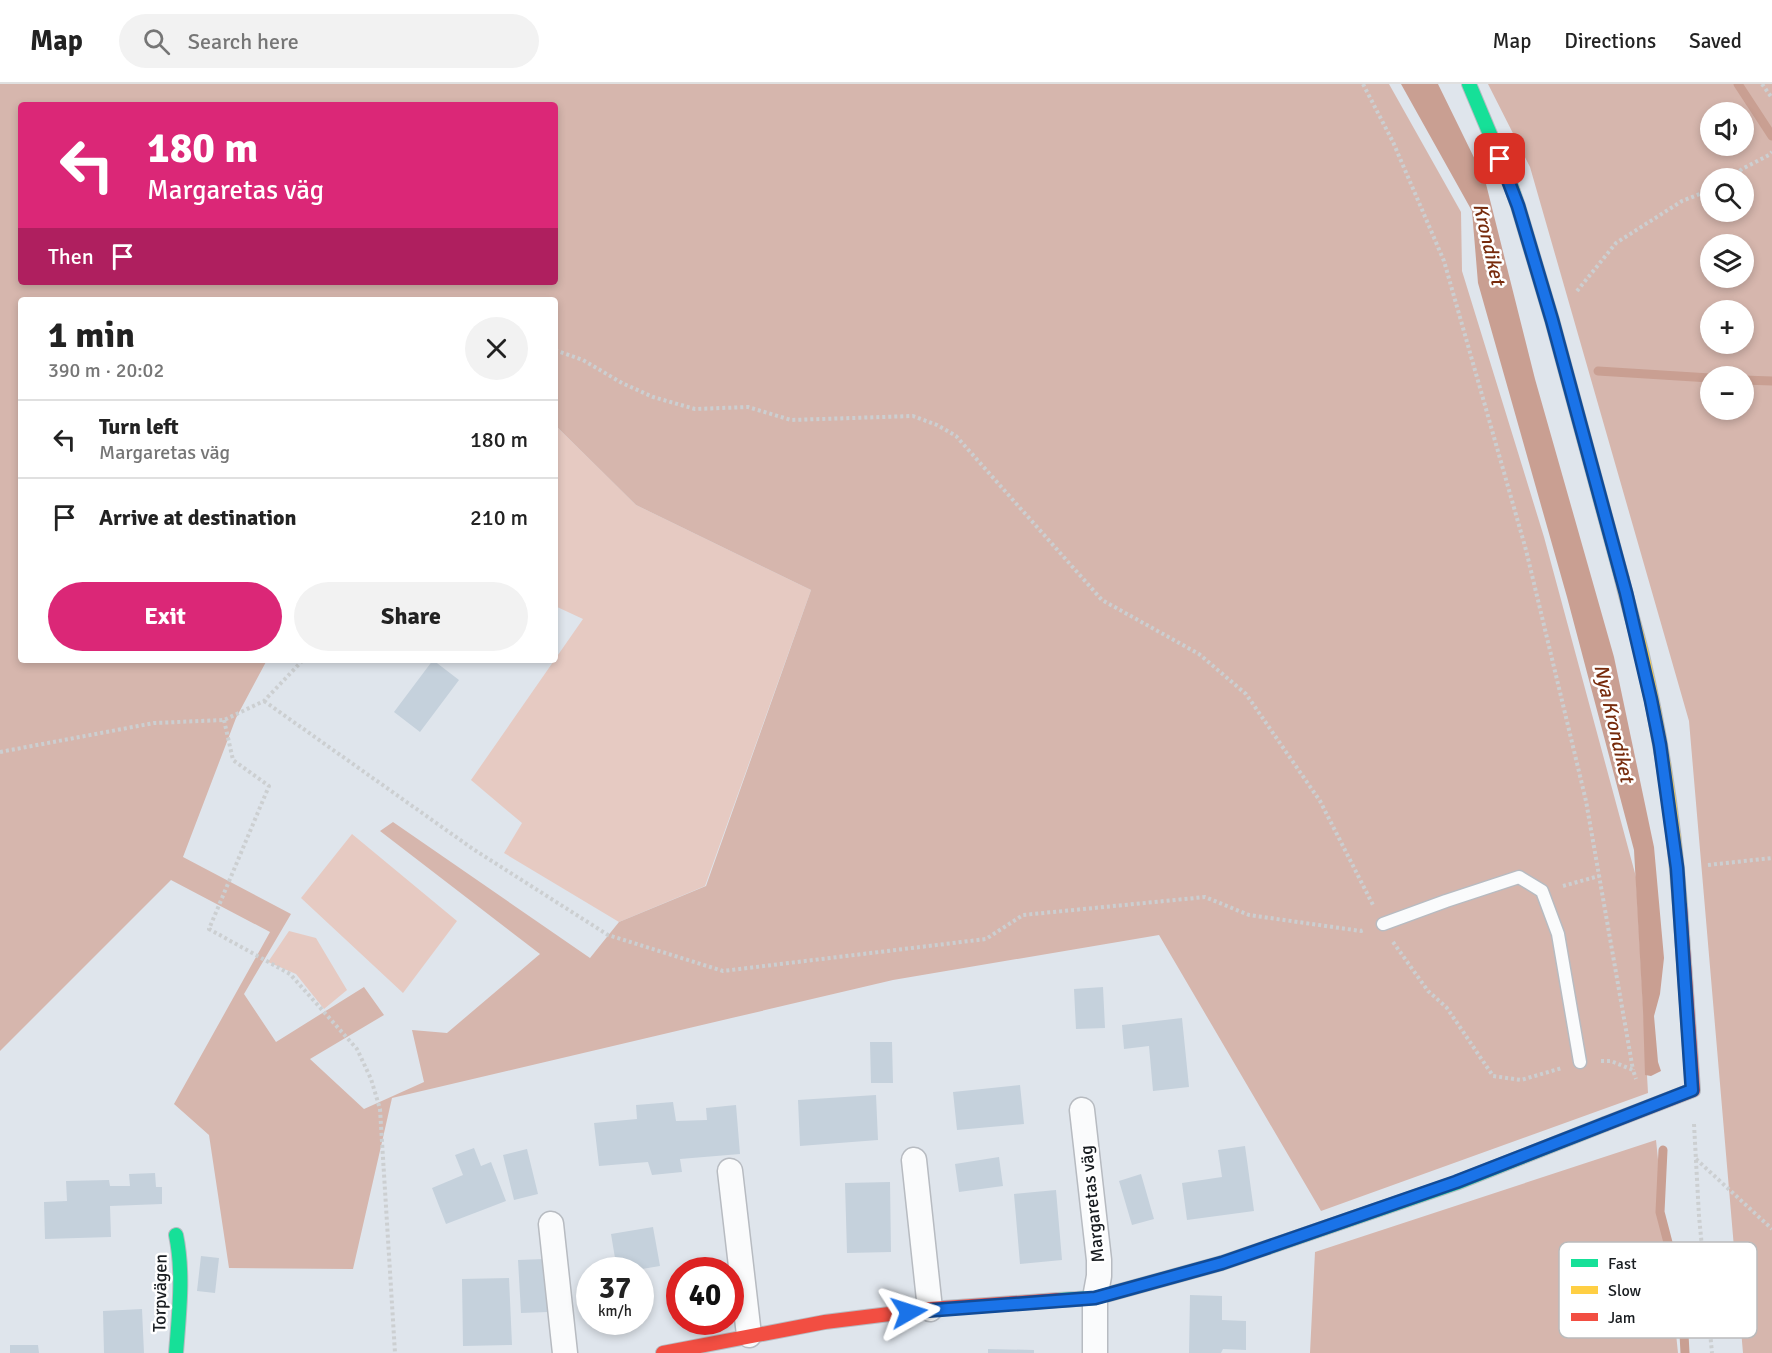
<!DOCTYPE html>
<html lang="en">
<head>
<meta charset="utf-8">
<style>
	:root { --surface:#fff; --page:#f2f2f2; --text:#222; --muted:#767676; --line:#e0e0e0; --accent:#db2777 }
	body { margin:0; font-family:Signika,sans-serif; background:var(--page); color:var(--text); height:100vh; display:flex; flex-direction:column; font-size:22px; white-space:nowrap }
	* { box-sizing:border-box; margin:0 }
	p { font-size:20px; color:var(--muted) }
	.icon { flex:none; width:33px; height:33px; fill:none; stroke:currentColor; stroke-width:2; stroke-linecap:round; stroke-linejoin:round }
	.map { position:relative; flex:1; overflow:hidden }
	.sheet { position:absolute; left:18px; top:213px; width:540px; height:366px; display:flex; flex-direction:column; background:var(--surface); border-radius:6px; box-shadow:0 3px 9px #0003 }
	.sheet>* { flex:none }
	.top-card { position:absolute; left:18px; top:18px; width:540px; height:183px; border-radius:6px; box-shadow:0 3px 9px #0003; background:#db2777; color:#fff; overflow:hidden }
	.fabs { position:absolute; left:1700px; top:18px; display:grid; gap:12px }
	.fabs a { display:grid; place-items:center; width:54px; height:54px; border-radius:50%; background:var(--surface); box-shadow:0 3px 9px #0003; font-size:30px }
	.speed { position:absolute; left:576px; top:1173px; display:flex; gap:12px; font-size:30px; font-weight:700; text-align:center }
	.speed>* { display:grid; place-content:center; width:78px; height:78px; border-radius:50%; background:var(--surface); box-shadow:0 3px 9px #0003; line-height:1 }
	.speed small { font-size:15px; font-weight:400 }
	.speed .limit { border:9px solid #d22; background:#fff; color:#111 }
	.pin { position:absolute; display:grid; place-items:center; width:51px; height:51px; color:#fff; margin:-26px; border-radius:12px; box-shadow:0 3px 9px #0006 }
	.me { position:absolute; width:66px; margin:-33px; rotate:84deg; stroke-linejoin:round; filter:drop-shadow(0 0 4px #0008) }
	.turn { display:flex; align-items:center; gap:21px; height:126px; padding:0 30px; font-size:27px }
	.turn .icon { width:78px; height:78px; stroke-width:2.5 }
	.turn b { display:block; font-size:42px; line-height:51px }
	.then { display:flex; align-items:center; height:57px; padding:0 30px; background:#0003; gap:12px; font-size:22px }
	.round { display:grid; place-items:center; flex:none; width:63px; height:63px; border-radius:32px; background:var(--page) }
	.summary { display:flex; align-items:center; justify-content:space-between; height:102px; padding:0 30px }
	h1 { font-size:36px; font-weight:800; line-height:45px }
	.button { display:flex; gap:12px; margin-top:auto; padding:12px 30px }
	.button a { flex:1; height:69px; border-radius:36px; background:var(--accent); color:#fff; font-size:24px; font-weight:800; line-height:69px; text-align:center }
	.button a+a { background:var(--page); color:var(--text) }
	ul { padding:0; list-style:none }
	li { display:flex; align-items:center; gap:18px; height:78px; padding:0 30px; border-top:2px solid var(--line) }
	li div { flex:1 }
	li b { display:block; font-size:22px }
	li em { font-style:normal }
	header { display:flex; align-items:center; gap:36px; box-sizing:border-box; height:84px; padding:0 30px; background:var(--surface); border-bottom:2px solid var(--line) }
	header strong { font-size:28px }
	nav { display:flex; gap:33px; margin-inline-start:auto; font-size:21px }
	.search { width:420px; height:54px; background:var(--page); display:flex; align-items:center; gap:15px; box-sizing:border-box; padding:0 21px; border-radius:33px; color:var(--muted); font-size:22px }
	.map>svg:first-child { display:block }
	.green { fill:#e6cac2 }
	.forest { fill:#d6b6ad; fill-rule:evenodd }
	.water { fill:#c99f92 }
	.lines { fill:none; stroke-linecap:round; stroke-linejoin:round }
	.stream { stroke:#c99f92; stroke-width:9 }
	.building { fill:#c5d1dc }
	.lane-casing { stroke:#b7bbc1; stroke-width:15 }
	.street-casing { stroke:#b7bbc1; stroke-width:27 }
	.fast-casing { stroke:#b7bbc1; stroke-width:16 }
	.slow-casing { stroke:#b7bbc1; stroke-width:16 }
	.jam-casing { stroke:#b7bbc1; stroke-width:16 }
	.path { stroke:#cccfd1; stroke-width:4; stroke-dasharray:3 3; stroke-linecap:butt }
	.lane { stroke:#fafbfc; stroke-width:12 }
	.street { stroke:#fafbfc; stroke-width:24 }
	.fast { stroke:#16e098; stroke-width:14 }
	.slow { stroke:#ffcf43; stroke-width:14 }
	.jam { stroke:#f24e42; stroke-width:14 }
	.route-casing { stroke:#114b97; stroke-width:15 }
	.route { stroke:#1a73e8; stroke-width:10 }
	.labels { text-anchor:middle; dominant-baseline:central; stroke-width:5; stroke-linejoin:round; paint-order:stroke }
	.street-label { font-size:18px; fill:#191d21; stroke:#fff }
	.water-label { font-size:20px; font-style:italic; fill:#772b0c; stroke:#fff }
	.key { fill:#fff; stroke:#babbbc; stroke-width:1.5 }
	.key-label { font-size:16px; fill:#191d21 }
</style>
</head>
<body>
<header>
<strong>Map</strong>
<div class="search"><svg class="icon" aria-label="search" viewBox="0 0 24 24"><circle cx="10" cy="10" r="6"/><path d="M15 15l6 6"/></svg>Search here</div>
<nav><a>Map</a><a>Directions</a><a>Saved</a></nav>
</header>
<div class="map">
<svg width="1772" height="1269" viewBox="0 0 1772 1269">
	<rect width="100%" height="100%" fill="#dfe5ec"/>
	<path class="green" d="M555,341L636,421L811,506L705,802L619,838L504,769L522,739L471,696L583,535L555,522Z
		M352,750L457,837L403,909L301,814Z
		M289,847L316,854L347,906L324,925L296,890L268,878Z"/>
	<path class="forest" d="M0,0H1389L1461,128L1462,187L1544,453L1636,793L1648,1009L1321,1127L1159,851L893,896L392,1014L353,1185L229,1184L209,1051L174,1020L270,848L171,796L0,967ZM21,21H555V198H21ZM21,216H555V341L636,421L811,506L706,802L619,838L590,874L393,738L380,747L540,870L447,949L412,946L424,998L364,1025L310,975L384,931L364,903L276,958L244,910L291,830L183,773L236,634L267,576H21Z
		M1488,0H1772V1269H1743L1689,637L1530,83ZM1710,28H1743V62H1710ZM1710,94H1743V128H1710ZM1710,160H1743V194H1710ZM1710,226H1743V260H1710ZM1710,292H1743V326H1710Z
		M1656,1056L1678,1269H1310L1315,1168Z"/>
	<path class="water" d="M1401,0H1438L1485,96L1535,295L1614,573L1654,763L1664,874L1660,910L1654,932L1658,978L1661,987L1651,992L1645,991L1643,927L1634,766L1567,513L1478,199L1472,127Z"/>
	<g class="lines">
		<path class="stream" d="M1738,0L1772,52
			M1598,287L1710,294
			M1743,296L1772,297
			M1663,1066L1660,1128L1682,1212L1685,1269"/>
	</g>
	<path class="building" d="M433,576L459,596L420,648L394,628Z
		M1103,903L1105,944L1076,945L1074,905Z
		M1182,934L1189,1003L1153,1007L1149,962L1124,965L1122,941Z
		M870,958H892L893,999H871Z
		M1020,1001L1024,1040L957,1046L953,1008Z
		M876,1011L878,1056L800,1062L798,1016Z
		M673,1018L676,1037L707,1036L706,1024L736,1021L740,1070L680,1075L682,1088L652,1091L648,1078L599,1082L594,1039L637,1035L636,1021Z
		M1245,1062L1254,1127L1187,1136L1182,1099L1222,1093L1218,1066Z
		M474,1064L481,1082L491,1078L506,1117L446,1140L432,1104L463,1091L455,1071Z
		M527,1065L538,1110L514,1116L503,1071Z
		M999,1073L1003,1102L959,1108L955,1080Z
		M155,1089L156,1103H162V1120L110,1122L111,1153L45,1155L44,1118L67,1117L66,1097L109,1096L110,1102H130L129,1090Z
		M1141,1090L1154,1135L1132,1141L1119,1097Z
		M890,1098L891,1168L847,1169L845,1099Z
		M1056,1106L1062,1176L1020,1180L1014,1110Z
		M653,1143L660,1182L636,1186H617L611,1150Z
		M201,1172L219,1174L215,1209L197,1207Z
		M544,1175L548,1228L521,1229L518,1176Z
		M509,1194L512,1261L463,1262L462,1195Z
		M1190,1211L1222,1212V1236L1246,1237V1266L1223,1265L1221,1269H1189Z
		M142,1225L144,1269H104L103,1227Z
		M10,1261H38L39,1269H10Z
		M988,1265L1034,1266V1269H988Z"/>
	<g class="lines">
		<g class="lane-casing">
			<path id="lane" d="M1383,840L1446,817L1519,793L1542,807L1558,850L1580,978"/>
		</g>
		<g class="street-casing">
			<path id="street" d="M1082,1026L1099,1176V1192L1095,1214V1269
				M914,1076L930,1225
				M730,1087L749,1251
				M551,1140L565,1269"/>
		</g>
		<g class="fast-casing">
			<path id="fast" d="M1469,0L1508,93L1518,122L1552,236L1622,495
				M176,1151C184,1190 179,1229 176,1269
				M1058,1216L1095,1214L1222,1179L1456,1099L1605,1040"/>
		</g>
		<g class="slow-casing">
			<path id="slow" d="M1622,495C1628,521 1636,546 1642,571C1661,653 1674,738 1680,822"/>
		</g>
		<g class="jam-casing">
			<path id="jam" d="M1605,1040L1693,1006L1680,822
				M663,1269L825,1238L930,1225L1058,1216"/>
		</g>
		<path class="path" d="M1363,0L1393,58L1444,177L1526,466L1586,717L1633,986
			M1762,0L1772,14
			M1730,94L1742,85L1769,71L1772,68
			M1577,207L1616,159L1682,117L1710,106
			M555,266L583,276L622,299L653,313L695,325L748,323L791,336L913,332L937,341L956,352L1102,516L1199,570L1246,610L1320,717L1374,823
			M264,617L473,765L608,851L723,887L986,855L1023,831L1205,813L1249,831L1361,847L1364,846
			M224,636L233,676L269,702L209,845L290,890L357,965L371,995L380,1025L395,1269
			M0,668L154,639L224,636L264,617L303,576
			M1708,781L1772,774
			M1563,802L1599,792
			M1393,858L1428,907L1447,924L1493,992L1521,996L1562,984
			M1601,977H1611L1633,986L1636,995
			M1694,1040L1699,1132L1712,1269
			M1696,1075L1772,1145"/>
		<use href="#lane" class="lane"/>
		<use href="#street" class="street"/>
		<use href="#fast" class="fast"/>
		<use href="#slow" class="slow"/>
		<use href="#jam" class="jam"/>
	</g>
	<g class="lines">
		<g class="route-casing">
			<path id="route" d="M909,1228L1095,1214L1222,1179L1456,1098L1692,1006L1677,784L1660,661L1651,616L1626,509L1552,236L1518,122L1500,75"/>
		</g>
		<use href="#route" class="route"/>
	</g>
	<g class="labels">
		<g class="street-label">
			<text transform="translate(1092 1120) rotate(-96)">Margaretas väg</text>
			<text transform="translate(160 1209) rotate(-89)">Torpvägen</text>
		</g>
		<g class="water-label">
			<text transform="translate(1489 160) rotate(77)">Krondiket</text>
			<text transform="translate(1614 639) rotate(77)">Nya Krondiket</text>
		</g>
	</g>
	<rect x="1559" y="1158" width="198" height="96" rx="9" class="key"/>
	<rect x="1571" y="1175" width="27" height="8" fill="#16e098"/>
	<rect x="1571" y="1202" width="27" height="8" fill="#ffcf43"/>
	<rect x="1571" y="1229" width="27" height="8" fill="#f24e42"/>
	<g class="key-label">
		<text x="1608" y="1185">Fast</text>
		<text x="1608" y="1212">Slow</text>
		<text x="1608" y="1239">Jam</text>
	</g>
</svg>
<div class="fabs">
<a><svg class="icon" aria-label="sound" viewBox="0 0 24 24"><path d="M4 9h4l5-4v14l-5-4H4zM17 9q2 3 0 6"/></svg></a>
<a><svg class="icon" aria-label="search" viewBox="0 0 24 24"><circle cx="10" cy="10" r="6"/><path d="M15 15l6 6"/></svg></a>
<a><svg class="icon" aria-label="layers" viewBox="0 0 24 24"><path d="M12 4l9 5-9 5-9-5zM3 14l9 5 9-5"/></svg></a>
<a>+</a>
<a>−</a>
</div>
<div class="speed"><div>37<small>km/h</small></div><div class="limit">40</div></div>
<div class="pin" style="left:1500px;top:75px;background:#d93025"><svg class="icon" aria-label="arrive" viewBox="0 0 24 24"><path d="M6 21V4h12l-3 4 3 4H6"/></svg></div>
<svg class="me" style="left:909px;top:1228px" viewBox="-20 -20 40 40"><path d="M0-17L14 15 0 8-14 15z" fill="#1a73e8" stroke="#fff" stroke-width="4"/></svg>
<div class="top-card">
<div class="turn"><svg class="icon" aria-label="left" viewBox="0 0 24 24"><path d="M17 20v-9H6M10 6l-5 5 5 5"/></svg><div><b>180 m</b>Margaretas väg</div></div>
<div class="then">Then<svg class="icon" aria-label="arrive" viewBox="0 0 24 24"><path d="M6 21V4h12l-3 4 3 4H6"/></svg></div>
</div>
<section class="sheet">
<div class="summary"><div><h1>1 min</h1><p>390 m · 20:02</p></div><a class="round"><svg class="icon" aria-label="close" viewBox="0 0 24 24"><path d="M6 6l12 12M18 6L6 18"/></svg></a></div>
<ul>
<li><svg class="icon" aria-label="left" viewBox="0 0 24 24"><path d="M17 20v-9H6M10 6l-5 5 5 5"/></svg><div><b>Turn left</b><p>Margaretas väg</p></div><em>180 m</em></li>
<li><svg class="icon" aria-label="arrive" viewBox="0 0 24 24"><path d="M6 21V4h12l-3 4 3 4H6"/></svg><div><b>Arrive at destination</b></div><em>210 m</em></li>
</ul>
<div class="button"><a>Exit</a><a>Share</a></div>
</section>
</div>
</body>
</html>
